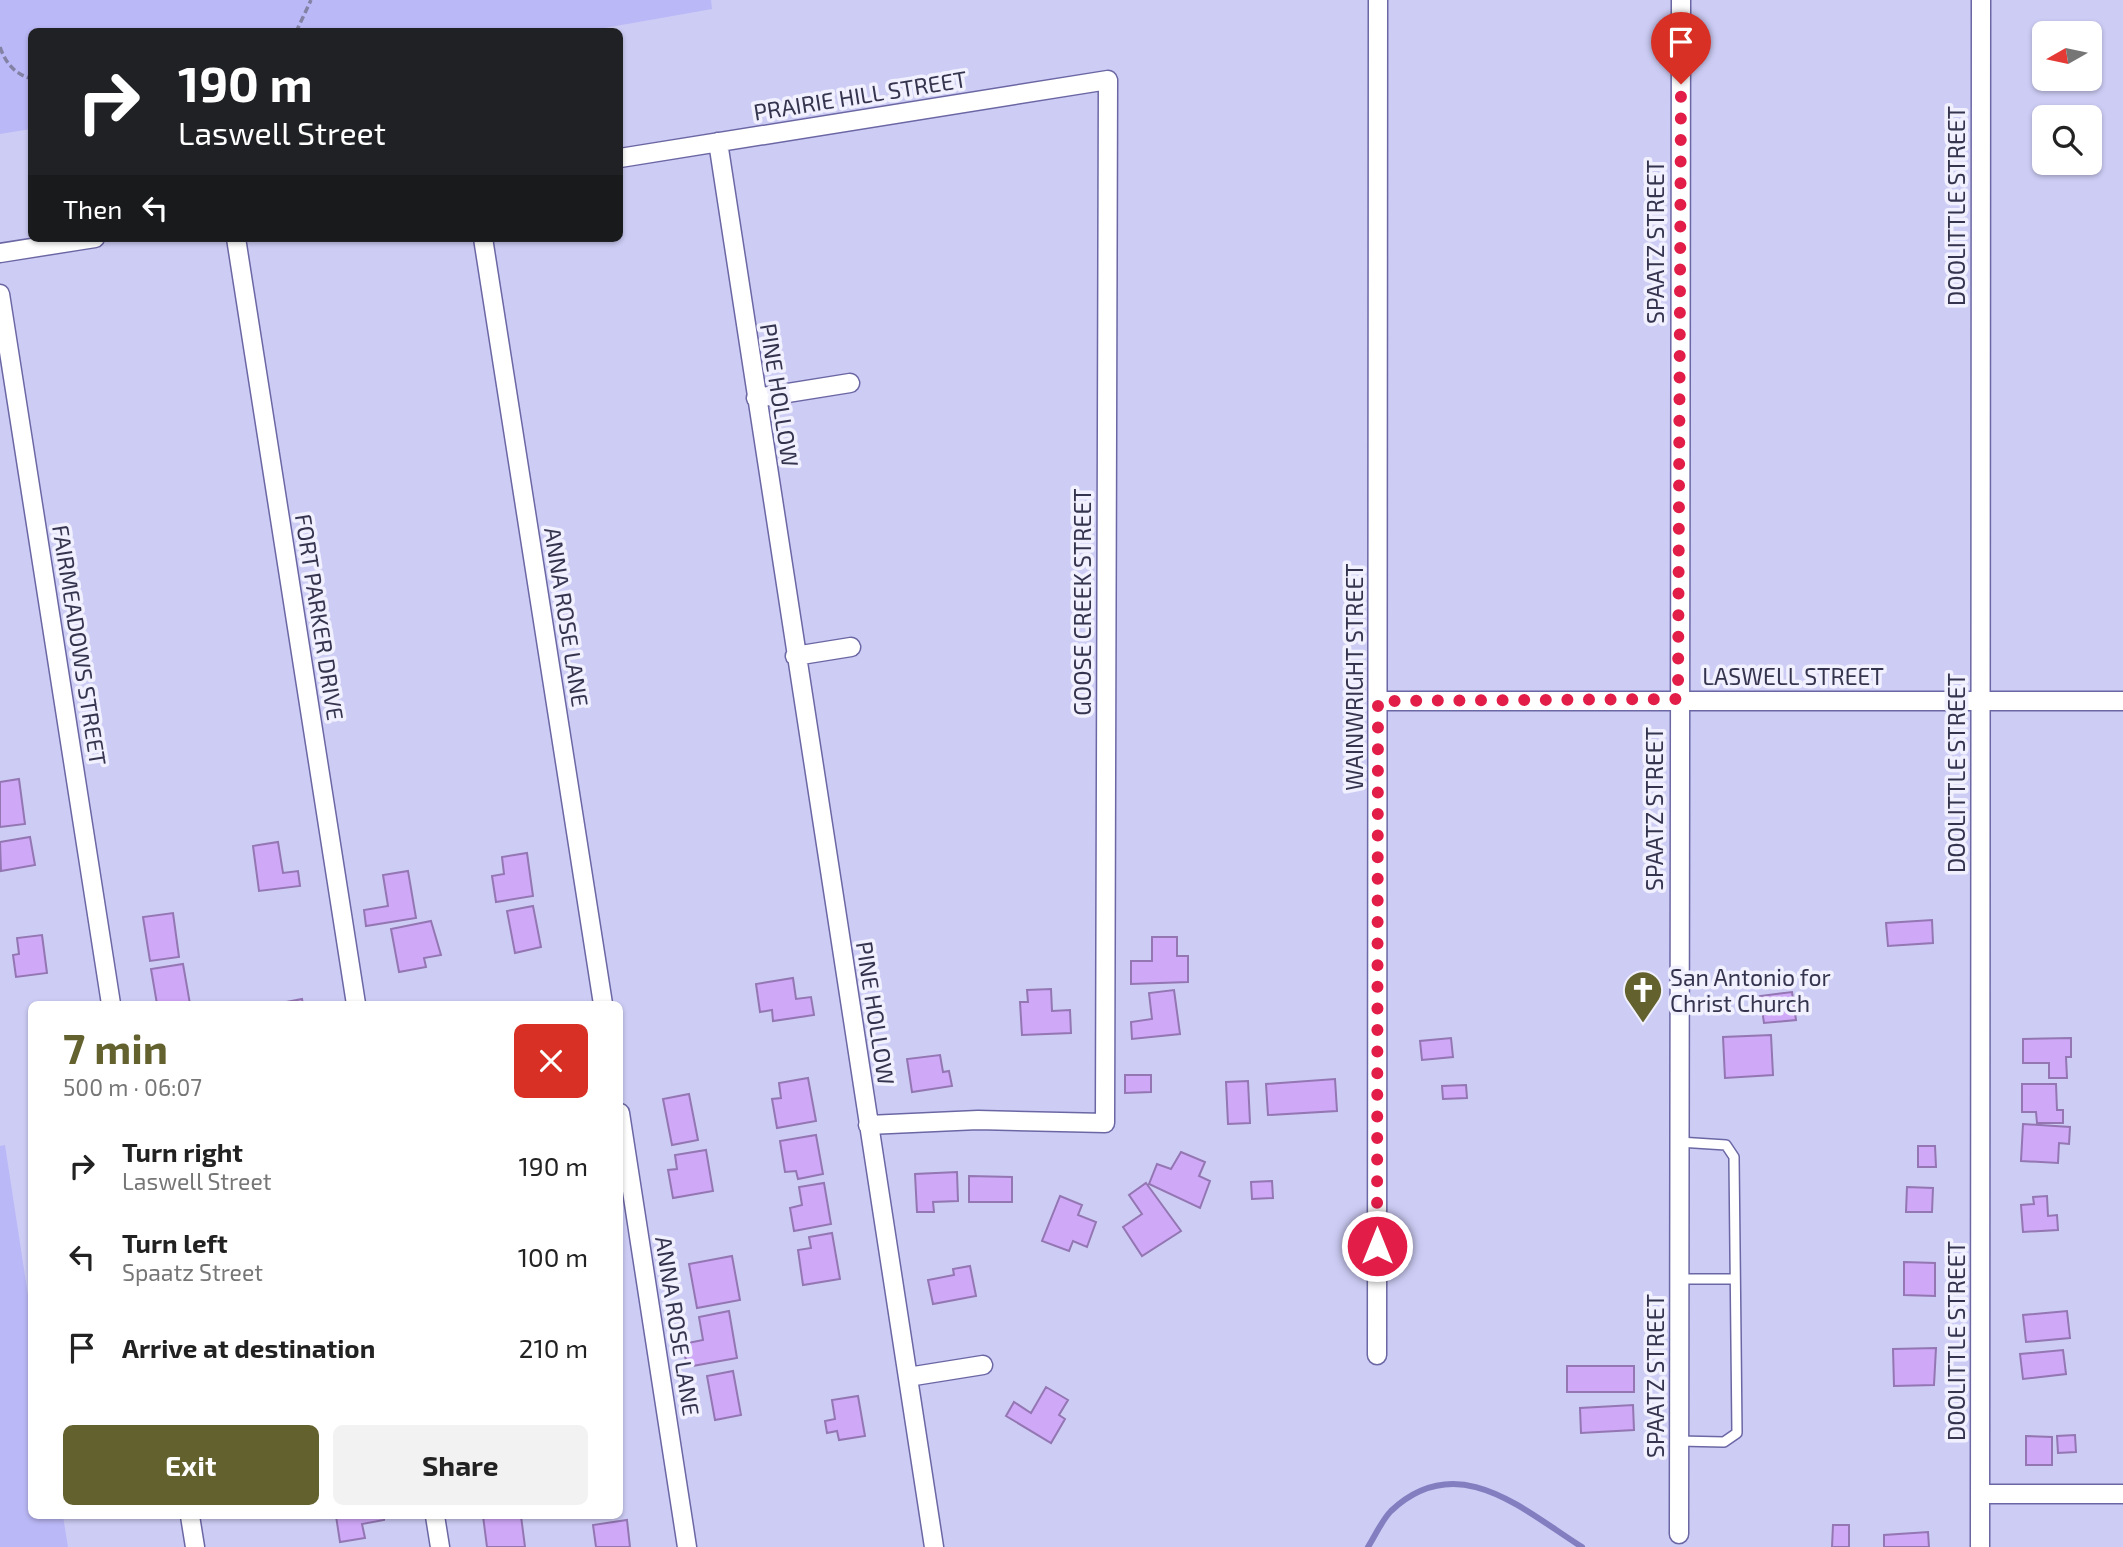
<!DOCTYPE html>
<html lang="en">
<head>
<meta charset="utf-8">
<style>
	:root { --surface:#fff; --page:#f2f2f2; --text:#222; --muted:#767676; --accent:#63612e }
	body { margin:0; font-family:"Exo 2",sans-serif; background:var(--page); color:var(--text); height:100vh; display:flex; flex-direction:column; font-size:26px; white-space:nowrap }
	* { box-sizing:border-box; margin:0 }
	p { font-size:23px; color:var(--muted) }
	.icon { flex:none; width:38px; height:38px; fill:none; stroke:currentColor; stroke-width:2; stroke-linecap:round; stroke-linejoin:round }
	.map { position:relative; flex:1; overflow:hidden }
	.side { position:absolute; left:28px; top:1001px; width:595px; height:518px; display:flex; flex-direction:column; background:var(--surface); border-radius:10px; box-shadow:0 2px 5px #0004 }
	.side>* { flex:none }
	.top-card { position:absolute; left:28px; top:28px; width:595px; height:214px; border-radius:10px; box-shadow:0 2px 5px #0004; background:#202124; color:#fff; overflow:hidden }
	.needle { width:46px; rotate:261deg }
	.buttons { position:absolute; left:2032px; top:21px; display:grid; gap:14px }
	.buttons a { display:grid; place-items:center; width:70px; height:70px; border-radius:10px; background:var(--surface); box-shadow:0 2px 5px #0004; font-size:35px }
	.pin { position:absolute; display:grid; place-items:center; width:60px; height:60px; color:#fff; margin:-72px -30px; border-radius:50% 50% 50% 0; rotate:-45deg; box-shadow:0 0 7px #0007 }
	.pin .icon { rotate:45deg }
	.me { position:absolute; width:77px; margin:-38px; rotate:0deg; stroke-linejoin:round; filter:drop-shadow(0 0 5px #0008) }
	.turn { display:flex; align-items:center; gap:24px; height:147px; padding:0 35px; font-size:32px }
	.turn .icon { width:91px; height:91px; stroke-width:2.5 }
	.turn b { display:block; font-size:49px; line-height:60px }
	.then { display:flex; align-items:center; height:66px; padding:0 35px; background:#0003; gap:14px; font-size:26px }
	.round { display:grid; place-items:center; flex:none; width:74px; height:74px; border-radius:10px; background:var(--page) }
	.head { display:flex; align-items:center; justify-content:space-between; height:119px; padding:0 35px }
	h1 { font-size:42px; font-weight:700; line-height:52px; color:var(--accent) }
	.cta { display:flex; gap:14px; margin-top:auto; padding:14px 35px }
	.cta a { flex:1; height:80px; border-radius:10px; background:var(--accent); color:#fff; font-size:28px; font-weight:700; line-height:80px; text-align:center }
	.cta a+a { background:var(--page); color:var(--text) }
	ul { padding:0; list-style:none }
	li { display:flex; align-items:center; gap:21px; height:91px; padding:0 35px }
	li div { flex:1 }
	li b { display:block; font-size:26px }
	li em { font-style:normal }
	.map>svg:first-child { display:block }
	.green { fill:#bbb8f7 }
	.lines { fill:none; stroke-linecap:round; stroke-linejoin:round }
	.stream { stroke:#837ec0; stroke-width:6 }
	.building { fill:#cfa8f8; stroke:#9376b2; stroke-width:2 }
	.lane-casing { stroke:#6b67a4; stroke-width:12 }
	.street-casing { stroke:#6b67a4; stroke-width:21 }
	.path { stroke:#8382a5; stroke-width:3.5; stroke-dasharray:7 3.5; stroke-linecap:butt }
	.lane { stroke:#fff; stroke-width:9 }
	.street { stroke:#fff; stroke-width:18 }
	.route { stroke:#e11d48; stroke-width:12; stroke-dasharray:0 21.6 }
	.labels { text-anchor:middle; dominant-baseline:central; stroke-width:7; stroke-linejoin:round; paint-order:stroke }
	.street-label { font-size:23px; fill:#35344f; stroke:#f0f0fe }
	.poi-label { font-size:23px; fill:#35344f; stroke:#f0f0fe; text-anchor:start }
</style>
</head>
<body>
<div class="map">
<svg width="2123" height="1547" viewBox="0 0 2123 1547">
	<rect width="100%" height="100%" fill="#cdccf5"/>
	<path class="green" d="M0,0H711L712,9L582,32H32L31,129L0,134Z
		M5,1145L31,1315L32,1516H63L68,1547H0V1146Z"/>
	<g class="lines">
		<path class="stream" d="M1368,1547C1375,1536 1382,1520 1391,1511C1458,1448 1523,1510 1582,1547"/>
	</g>
	<path class="building" d="M19,779L25,824L0,827V782Z
		M30,837L35,865L1,871L0,842Z
		M278,842L283,873L298,871L300,886L259,891L253,846Z
		M527,853L533,896L496,902L492,876L504,874L502,857Z
		M408,871L416,918L366,926L364,910L388,906L383,875Z
		M533,906L541,947L515,953L507,911Z
		M173,913L179,957L150,961L143,917Z
		M1932,920L1933,943L1888,946L1886,923Z
		M431,921L441,955L424,958L426,967L399,972L391,929Z
		M42,935L47,973L16,977L13,955L19,954L17,938Z
		M1152,937H1177V956H1188V982L1131,984V961H1152Z
		M183,964L190,1004H157L151,969Z
		M793,978L796,999L811,997L814,1015L773,1021L772,1010L760,1012L756,984Z
		M1051,989L1052,1011L1070,1010L1071,1033L1022,1035L1020,1002H1028L1027,990Z
		M1174,990L1180,1034L1132,1039L1131,1022L1152,1019L1149,993Z
		M1792,992L1796,1020L1764,1023L1760,996Z
		M302,999L303,1004H276Z
		M1771,1035L1773,1075L1725,1078L1723,1037Z
		M1451,1038L1453,1057L1422,1060L1420,1041Z
		M2071,1038V1057H2066L2067,1078H2049V1063H2023V1039Z
		M940,1055L943,1072L949,1071L952,1086L912,1092L907,1059Z
		M1125,1075H1151V1092L1125,1093Z
		M808,1078L816,1121L777,1128L772,1099L781,1098L779,1083Z
		M1335,1079L1337,1111L1268,1115L1266,1084Z
		M1248,1081L1250,1123L1228,1124L1226,1082Z
		M2022,1084H2056L2057,1110H2063V1123H2037L2036,1112H2022Z
		M1466,1085L1467,1098L1443,1099L1442,1086Z
		M689,1094L698,1140L672,1145L663,1099Z
		M2023,1124L2070,1127L2069,1144L2059,1143L2058,1163L2021,1161Z
		M816,1135L823,1174L798,1179L796,1171L785,1172L780,1141Z
		M1918,1146H1935L1936,1167H1918Z
		M706,1150L713,1191L673,1198L668,1170L677,1169L675,1155Z
		M1181,1152L1205,1162L1199,1176L1210,1181L1200,1208L1149,1184L1157,1164L1171,1169Z
		M957,1172L958,1201L933,1202L934,1212H917L915,1174Z
		M969,1176L1012,1177V1202H969Z
		M1272,1181L1273,1198L1252,1199L1251,1182Z
		M824,1183L831,1224L794,1231L790,1208L802,1205L799,1187Z
		M1146,1183L1181,1231L1142,1256L1123,1227L1142,1214L1129,1195Z
		M1907,1187L1933,1188L1932,1212H1906Z
		M1060,1196L1082,1205L1078,1215L1096,1222L1087,1247L1073,1241L1069,1251L1042,1241Z
		M2047,1196L2048,1216L2057,1215L2058,1230L2023,1232L2021,1205L2034,1204L2033,1197Z
		M832,1233L840,1279L803,1285L798,1250L811,1248L809,1237Z
		M732,1256L740,1300L697,1308L689,1264Z
		M1904,1262L1935,1263V1296L1904,1295Z
		M970,1266L976,1296L933,1304L928,1280L954,1275L953,1269Z
		M729,1311L737,1358L687,1367L683,1344L703,1340L699,1317Z
		M2067,1311L2070,1338L2026,1342L2023,1315Z
		M1936,1348L1934,1385L1894,1386L1893,1349Z
		M2063,1350L2066,1374L2023,1379L2020,1354Z
		M1567,1366H1634V1392H1567Z
		M733,1371L741,1415L715,1420L707,1376Z
		M1046,1387L1068,1400L1059,1415L1065,1419L1051,1443L1006,1416L1014,1402L1031,1413Z
		M858,1396L865,1436L839,1440L837,1431L827,1433L825,1421L835,1419L832,1400Z
		M1633,1405L1634,1430L1581,1433L1580,1408Z
		M2075,1435L2076,1452L2058,1453L2057,1436Z
		M2026,1436L2052,1437V1465H2026Z
		M336,1516H384V1520L362,1524L365,1538L340,1542Z
		M483,1516H521L525,1547H487Z
		M627,1520L630,1547H596L593,1525Z
		M1833,1525H1849V1547H1832Z
		M1928,1532L1929,1547H1884V1535Z"/>
	<g class="lines">
		<g class="lane-casing">
			<path id="lane" d="M1679,1142L1726,1145L1734,1157L1737,1433L1724,1442L1679,1441
				M1679,1279H1735"/>
		</g>
		<g class="street-casing">
			<path id="street" d="M718,142L934,1547
				M620,158L1108,80L1105,1123L978,1120L868,1125
				M236,238L356,1004
				M483,238L603,1004
				M0,253L95,238
				M0,294L111,1004
				M756,398L850,383
				M795,656L851,647
				M1378,701H2123
				M620,1113L687,1547
				M1377,1355L1378,0
				M908,1377L983,1365
				M1980,1494H2123
				M190,1516L195,1547
				M435,1516L440,1547
				M1679,1534L1681,0
				M1980,1547L1981,0"/>
		</g>
		<path class="path" d="M296,32L311,0
			M0,47C6,64 15,74 32,79"/>
		<use href="#lane" class="lane"/>
		<use href="#street" class="street"/>
	</g>
	<g class="lines">
		<path class="route" d="M1377,1246L1378,701L1678,699L1681,84"/>
	</g>
	<defs>
		<g id="church-pin" transform="scale(2.0125)"><path d="M0 17L-7.5 6A9.5 9.5 0 1 1 7.5 6Z" fill="#63612e" stroke="#f0f0fe"/><path d="M-1.2-6h2.4v3.5h3.3v2.4h-3.3V6h-2.4V-.1h-3.3v-2.4h3.3Z" fill="#fff"/></g>
	</defs>
	<g fill-rule="evenodd">
		<use href="#church-pin" x="1643" y="990"/>
	</g>
	<g class="labels">
		<g class="street-label">
			<text transform="translate(860 95) rotate(-9)">PRAIRIE HILL STREET</text>
			<text transform="translate(1956 206) rotate(-90)">DOOLITTLE STREET</text>
			<text transform="translate(1655 242) rotate(-90)">SPAATZ STREET</text>
			<text transform="translate(780 395) rotate(81)">PINE HOLLOW</text>
			<text transform="translate(1082 602) rotate(-90)">GOOSE CREEK STREET</text>
			<text transform="translate(320 617) rotate(81)">FORT PARKER DRIVE</text>
			<text transform="translate(567 617) rotate(81)">ANNA ROSE LANE</text>
			<text transform="translate(80 645) rotate(81)">FAIRMEADOWS STREET</text>
			<text x="1793" y="676">LASWELL STREET</text>
			<text transform="translate(1354 677) rotate(-90)">WAINWRIGHT STREET</text>
			<text transform="translate(1956 773) rotate(-90)">DOOLITTLE STREET</text>
			<text transform="translate(1654 809) rotate(-90)">SPAATZ STREET</text>
			<text transform="translate(876 1013) rotate(81)">PINE HOLLOW</text>
			<text transform="translate(678 1326) rotate(81)">ANNA ROSE LANE</text>
			<text transform="translate(1956 1341) rotate(-90)">DOOLITTLE STREET</text>
			<text transform="translate(1655 1376) rotate(-90)">SPAATZ STREET</text>
		</g>
		<g class="poi-label">
			<text x="1670" y="977">San Antonio for<tspan x="1670" dy="26">Christ Church</tspan></text>
		</g>
	</g>
</svg>
<div class="buttons">
<a><svg class="needle" viewBox="-14 -14 28 28"><path d="M0-13l5 13h-10z" fill="#e53935"/><path d="M0 13l5-13h-10z" fill="#767676"/></svg></a>
<a><svg class="icon" aria-label="search" viewBox="0 0 24 24"><circle cx="10" cy="10" r="6"/><path d="M15 15l6 6"/></svg></a>
</div>
<div class="pin" style="left:1681px;top:84px;background:#d93025"><svg class="icon" aria-label="arrive" viewBox="0 0 24 24"><path d="M6 21V4h12l-3 4 3 4H6"/></svg></div>
<svg class="me" style="left:1377px;top:1246px" viewBox="-20 -20 40 40"><circle r="17" fill="#e11d48" stroke="#fff" stroke-width="3"/><path d="M0-11L8 9 0 5-8 9z" fill="#fff"/></svg>
<div class="top-card">
<div class="turn"><svg class="icon" aria-label="right" viewBox="0 0 24 24"><path d="M7 20v-9h11M14 6l5 5-5 5"/></svg><div><b>190 m</b>Laswell Street</div></div>
<div class="then">Then<svg class="icon" aria-label="left" viewBox="0 0 24 24"><path d="M17 20v-9H6M10 6l-5 5 5 5"/></svg></div>
</div>
<section class="side">
<div class="head"><div><h1>7 min</h1><p>500 m · 06:07</p></div><a class="round" style="background:#d93025;color:#fff"><svg class="icon" aria-label="close" viewBox="0 0 24 24"><path d="M6 6l12 12M18 6L6 18"/></svg></a></div>
<ul>
<li><svg class="icon" aria-label="right" viewBox="0 0 24 24"><path d="M7 20v-9h11M14 6l5 5-5 5"/></svg><div><b>Turn right</b><p>Laswell Street</p></div><em>190 m</em></li>
<li><svg class="icon" aria-label="left" viewBox="0 0 24 24"><path d="M17 20v-9H6M10 6l-5 5 5 5"/></svg><div><b>Turn left</b><p>Spaatz Street</p></div><em>100 m</em></li>
<li><svg class="icon" aria-label="arrive" viewBox="0 0 24 24"><path d="M6 21V4h12l-3 4 3 4H6"/></svg><div><b>Arrive at destination</b></div><em>210 m</em></li>
</ul>
<div class="cta"><a>Exit</a><a>Share</a></div>
</section>
</div>
</body>
</html>
